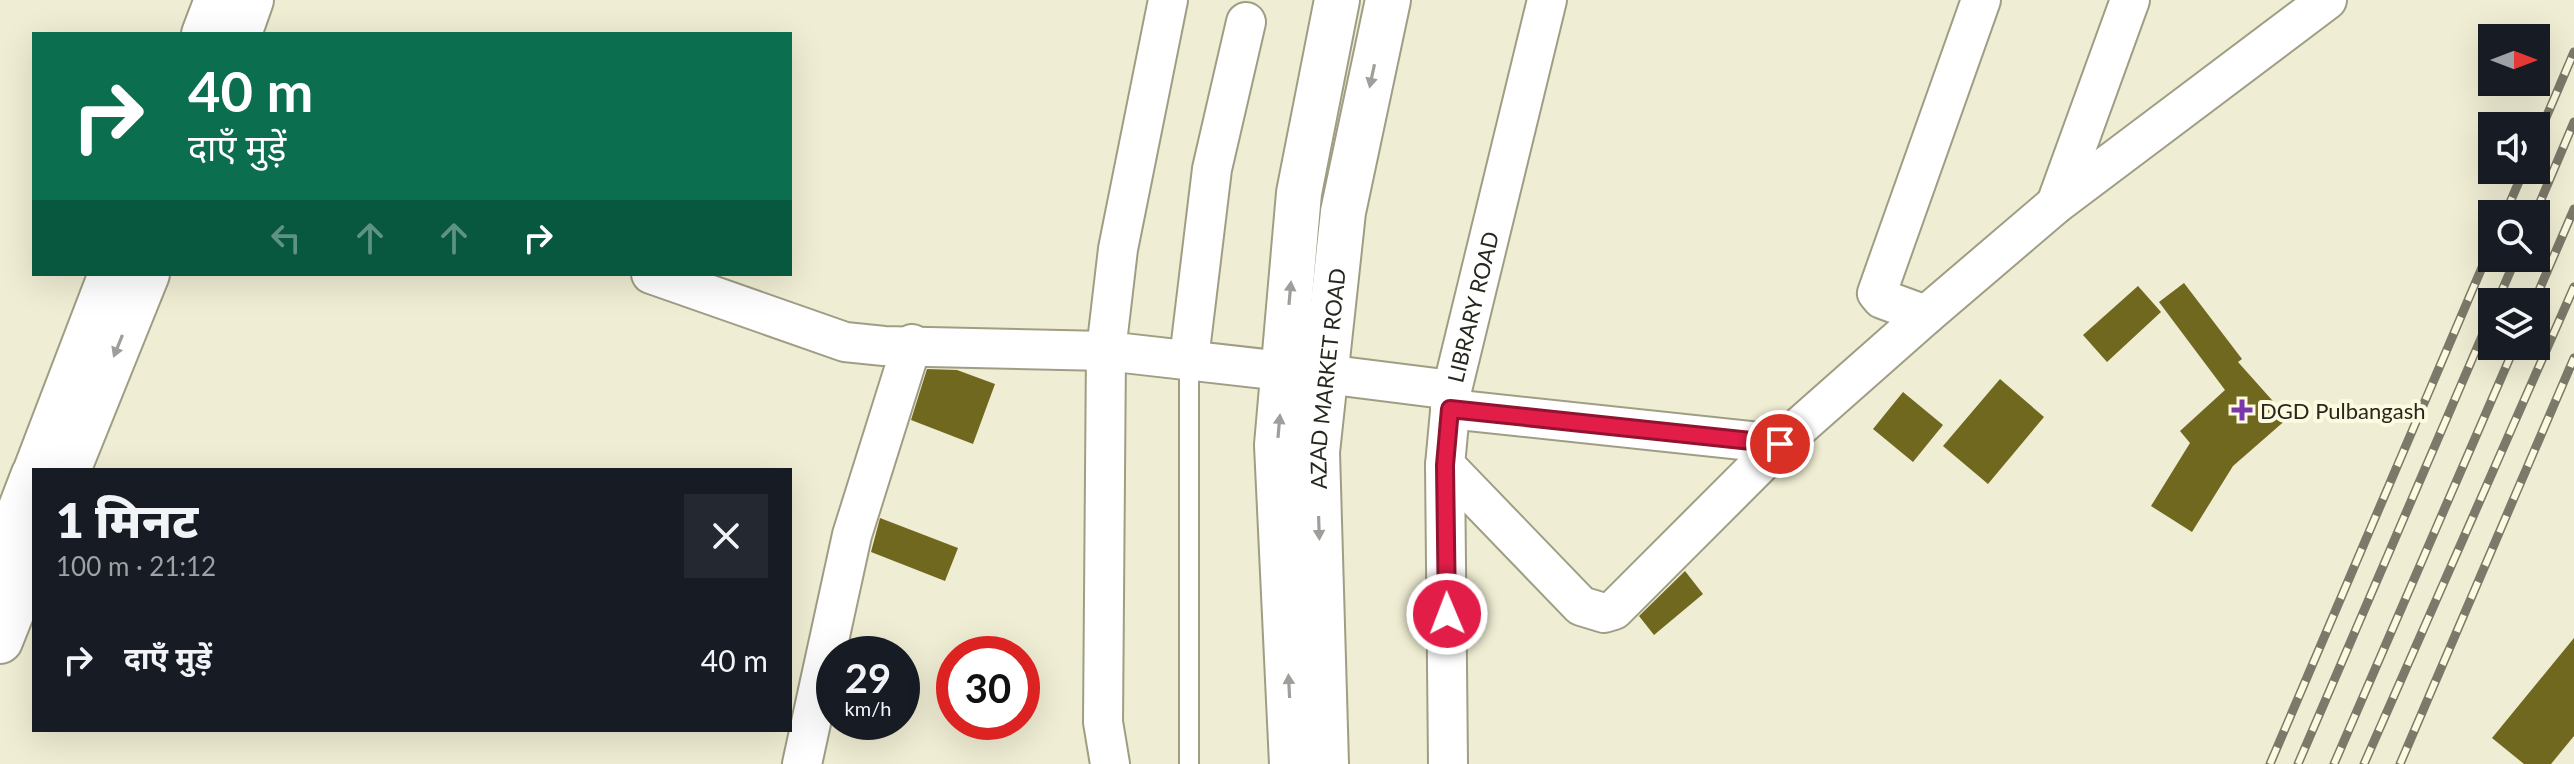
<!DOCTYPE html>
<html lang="hi">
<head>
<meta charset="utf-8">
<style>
	:root { --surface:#171b24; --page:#242831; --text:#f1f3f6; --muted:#9ea1a6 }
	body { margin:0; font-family:Lato,"Noto Sans Devanagari",sans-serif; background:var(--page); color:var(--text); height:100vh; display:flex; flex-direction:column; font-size:30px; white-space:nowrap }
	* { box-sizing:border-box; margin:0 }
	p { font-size:26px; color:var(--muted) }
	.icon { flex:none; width:44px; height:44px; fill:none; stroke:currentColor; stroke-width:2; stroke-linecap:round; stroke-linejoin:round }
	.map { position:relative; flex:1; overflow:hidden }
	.sheet { position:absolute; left:32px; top:468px; width:760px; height:264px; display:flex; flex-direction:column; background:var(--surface); border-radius:0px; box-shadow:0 8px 32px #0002 }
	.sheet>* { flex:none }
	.hud { position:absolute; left:32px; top:32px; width:760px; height:244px; border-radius:0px; box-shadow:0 8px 32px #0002; background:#0b6e4f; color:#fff; overflow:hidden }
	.needle { width:52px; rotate:90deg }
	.tools { position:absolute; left:2478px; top:24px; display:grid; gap:16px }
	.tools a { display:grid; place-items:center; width:72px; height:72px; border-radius:0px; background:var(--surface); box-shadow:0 8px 32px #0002; font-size:40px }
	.speed { position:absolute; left:816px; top:636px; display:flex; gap:16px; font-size:40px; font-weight:700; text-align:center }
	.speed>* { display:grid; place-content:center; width:104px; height:104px; border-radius:50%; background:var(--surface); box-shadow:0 8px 32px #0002; line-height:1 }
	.speed small { font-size:20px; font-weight:400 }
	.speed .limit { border:12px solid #d22; background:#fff; color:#111 }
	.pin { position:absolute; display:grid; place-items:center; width:68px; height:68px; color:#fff; margin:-34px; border:4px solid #fff; border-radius:50%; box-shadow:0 2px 8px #0007 }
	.me { position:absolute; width:88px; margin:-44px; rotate:359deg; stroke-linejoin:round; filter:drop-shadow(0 0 6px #0008) }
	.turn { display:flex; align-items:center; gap:28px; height:168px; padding:0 24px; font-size:36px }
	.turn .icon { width:104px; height:104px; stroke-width:2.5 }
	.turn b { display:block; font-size:56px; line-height:68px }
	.lanes { display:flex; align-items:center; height:76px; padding:0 24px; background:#0003; justify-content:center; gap:40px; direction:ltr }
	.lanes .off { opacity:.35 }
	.round { display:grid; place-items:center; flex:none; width:84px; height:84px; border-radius:0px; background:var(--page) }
	.headline { display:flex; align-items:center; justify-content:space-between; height:136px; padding:0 24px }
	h1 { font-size:48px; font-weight:800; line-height:60px }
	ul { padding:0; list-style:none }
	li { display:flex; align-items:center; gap:24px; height:112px; padding:0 24px }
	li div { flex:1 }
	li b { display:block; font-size:30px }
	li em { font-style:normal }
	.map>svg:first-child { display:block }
	.building { fill:#71681f }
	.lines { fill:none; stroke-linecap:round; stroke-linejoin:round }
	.service-casing { stroke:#a09d85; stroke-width:22 }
	.minor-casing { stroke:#a09d85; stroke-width:42 }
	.tertiary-casing { stroke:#a09d85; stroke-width:48 }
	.secondary-casing { stroke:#a09d85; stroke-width:48 }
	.service { stroke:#fff; stroke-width:18 }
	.minor { stroke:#fff; stroke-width:38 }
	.tertiary { stroke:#fff; stroke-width:44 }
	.secondary { stroke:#fff; stroke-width:44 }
	.rail-casing { stroke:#7b7969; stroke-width:9 }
	.rail { stroke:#fdfae0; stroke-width:6; stroke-dasharray:18; stroke-linecap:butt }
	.oneway { fill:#9e9e9a }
	.route-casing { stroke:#92132f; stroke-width:20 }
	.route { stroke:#e11d48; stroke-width:14 }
	.poi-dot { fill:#7a37ac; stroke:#fdfae0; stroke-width:3 }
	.labels { text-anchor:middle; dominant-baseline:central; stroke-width:8; stroke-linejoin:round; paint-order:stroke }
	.street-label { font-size:22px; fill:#28271e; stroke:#fdfae0 }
	.poi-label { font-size:22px; fill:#28271e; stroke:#fdfae0; text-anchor:start }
</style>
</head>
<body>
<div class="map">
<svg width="2574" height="764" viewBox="0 0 2574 764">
	<rect width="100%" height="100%" fill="#efedd3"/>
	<path class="building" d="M2184,283L2242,359L2238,362L2288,418L2233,466L2192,532L2151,506L2190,443L2180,431L2225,390L2159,302Z
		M2138,286L2161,312L2107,362L2083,335Z
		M927,369L957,370L995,384L973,444L911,420Z
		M2000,379L2044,417L1988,484L1943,446Z
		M1903,392L1943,425L1913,462L1873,429Z
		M880,518L958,548L945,581L871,552Z
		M1685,571L1703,594L1654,635L1639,616Z
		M2574,638V736L2551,764H2524L2492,738Z"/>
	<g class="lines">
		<g class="service-casing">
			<path id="service" d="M1189,359V764"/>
		</g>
		<g class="minor-casing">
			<g id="minor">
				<path d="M2056,204L2130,0"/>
				<path d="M651,274L845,342L884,346L1106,351L1283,371"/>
				<path d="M1926,315L1882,299L1877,293L1981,0"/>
				<path d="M1189,359L1212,169L1246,22"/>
				<path d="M1325,374L1452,390"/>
				<path d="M1450,409L1780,444"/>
				<path d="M1445,465L1581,606L1604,613L1614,610L1780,444L1926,315L2056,204L2327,0"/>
				<path d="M802,764L852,535L912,344"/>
				<path d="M1110,764L1103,722L1106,351L1118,249L1168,0"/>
				<path id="s1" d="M1448,764L1445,465L1452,390L1547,0"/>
			</g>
		</g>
		<g class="tertiary-casing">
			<path id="tertiary" d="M204,34L217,0
				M239,34L251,0
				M36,470L111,274
				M68,470L147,274
				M0,562L34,474
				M0,641L34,556"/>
		</g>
		<g class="secondary-casing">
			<g id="secondary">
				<path d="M1292,764L1277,445L1299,193L1337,0"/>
				<path id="s2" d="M1326,764L1317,452L1343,212L1388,0"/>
			</g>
		</g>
		<use href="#service" class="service"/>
		<use href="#minor" class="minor"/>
		<use href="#tertiary" class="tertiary"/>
		<use href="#secondary" class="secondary"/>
		<g class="rail-casing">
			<path id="rail" d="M2536,141L2574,52
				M2505,214L2524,170
				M2535,214L2574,122
				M2497,302L2516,258
				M2534,302L2574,209
				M2270,764L2492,244
				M2298,764L2492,313
				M2334,764L2515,346
				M2364,764L2574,287
				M2400,764L2574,358"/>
		</g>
		<use href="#rail" class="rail"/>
	</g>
	<defs><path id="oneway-solid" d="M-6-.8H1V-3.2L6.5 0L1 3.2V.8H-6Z" transform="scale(2)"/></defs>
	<g class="oneway">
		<use href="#oneway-solid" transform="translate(1372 76) rotate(102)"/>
		<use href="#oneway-solid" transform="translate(1290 293) rotate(-85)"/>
		<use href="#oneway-solid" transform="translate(118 346) rotate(112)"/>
		<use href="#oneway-solid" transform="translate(1279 426) rotate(-85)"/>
		<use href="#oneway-solid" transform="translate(1319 528) rotate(88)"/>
		<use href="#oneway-solid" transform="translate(1289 686) rotate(-93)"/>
	</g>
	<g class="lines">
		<g class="route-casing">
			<path id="route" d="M1447,614L1445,465L1450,409L1780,444"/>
		</g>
		<use href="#route" class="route"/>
	</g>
	<path class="poi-dot" d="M2238 398h8v8h8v8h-8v8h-8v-8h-8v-8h8z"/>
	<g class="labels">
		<g class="street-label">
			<text stroke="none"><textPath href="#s1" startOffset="460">LIBRARY ROAD</textPath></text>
			<text stroke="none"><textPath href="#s2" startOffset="386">AZAD MARKET ROAD</textPath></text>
		</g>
		<g class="poi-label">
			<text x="2260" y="410">DGD Pulbangash</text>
		</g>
	</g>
</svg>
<div class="tools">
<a><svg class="needle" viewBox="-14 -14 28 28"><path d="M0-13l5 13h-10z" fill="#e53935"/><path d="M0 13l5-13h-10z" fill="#9ea1a6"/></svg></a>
<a><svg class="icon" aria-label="sound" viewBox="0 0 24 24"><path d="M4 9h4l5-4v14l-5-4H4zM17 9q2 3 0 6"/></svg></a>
<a><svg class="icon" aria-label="search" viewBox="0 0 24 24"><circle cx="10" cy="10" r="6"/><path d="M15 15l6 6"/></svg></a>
<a><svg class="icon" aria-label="layers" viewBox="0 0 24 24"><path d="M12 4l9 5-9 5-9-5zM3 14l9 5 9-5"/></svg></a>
</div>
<div class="speed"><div>29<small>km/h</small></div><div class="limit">30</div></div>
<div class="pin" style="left:1780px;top:444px;background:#d93025"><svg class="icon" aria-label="arrive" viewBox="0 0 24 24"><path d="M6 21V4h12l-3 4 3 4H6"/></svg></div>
<svg class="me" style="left:1447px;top:614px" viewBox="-20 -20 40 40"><circle r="17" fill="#e11d48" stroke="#fff" stroke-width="3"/><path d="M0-11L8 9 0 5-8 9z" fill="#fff"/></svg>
<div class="hud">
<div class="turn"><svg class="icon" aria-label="right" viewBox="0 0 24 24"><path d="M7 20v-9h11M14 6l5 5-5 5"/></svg><div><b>40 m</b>दाएँ मुड़ें</div></div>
<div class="lanes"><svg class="icon off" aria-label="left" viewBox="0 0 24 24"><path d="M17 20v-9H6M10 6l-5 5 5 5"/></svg><svg class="icon off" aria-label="ahead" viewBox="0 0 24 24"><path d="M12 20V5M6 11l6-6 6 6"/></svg><svg class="icon off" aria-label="ahead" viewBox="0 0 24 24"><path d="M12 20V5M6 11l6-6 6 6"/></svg><svg class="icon" aria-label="right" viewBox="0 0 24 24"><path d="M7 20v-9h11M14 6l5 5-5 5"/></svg></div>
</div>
<section class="sheet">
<div class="headline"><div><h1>1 मिनट</h1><p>100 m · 21:12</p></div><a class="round"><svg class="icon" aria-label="close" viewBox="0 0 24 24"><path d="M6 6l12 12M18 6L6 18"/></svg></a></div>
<ul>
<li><svg class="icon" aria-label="right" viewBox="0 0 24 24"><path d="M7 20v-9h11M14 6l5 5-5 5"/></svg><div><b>दाएँ मुड़ें</b></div><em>40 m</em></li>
</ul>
</section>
</div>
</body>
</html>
